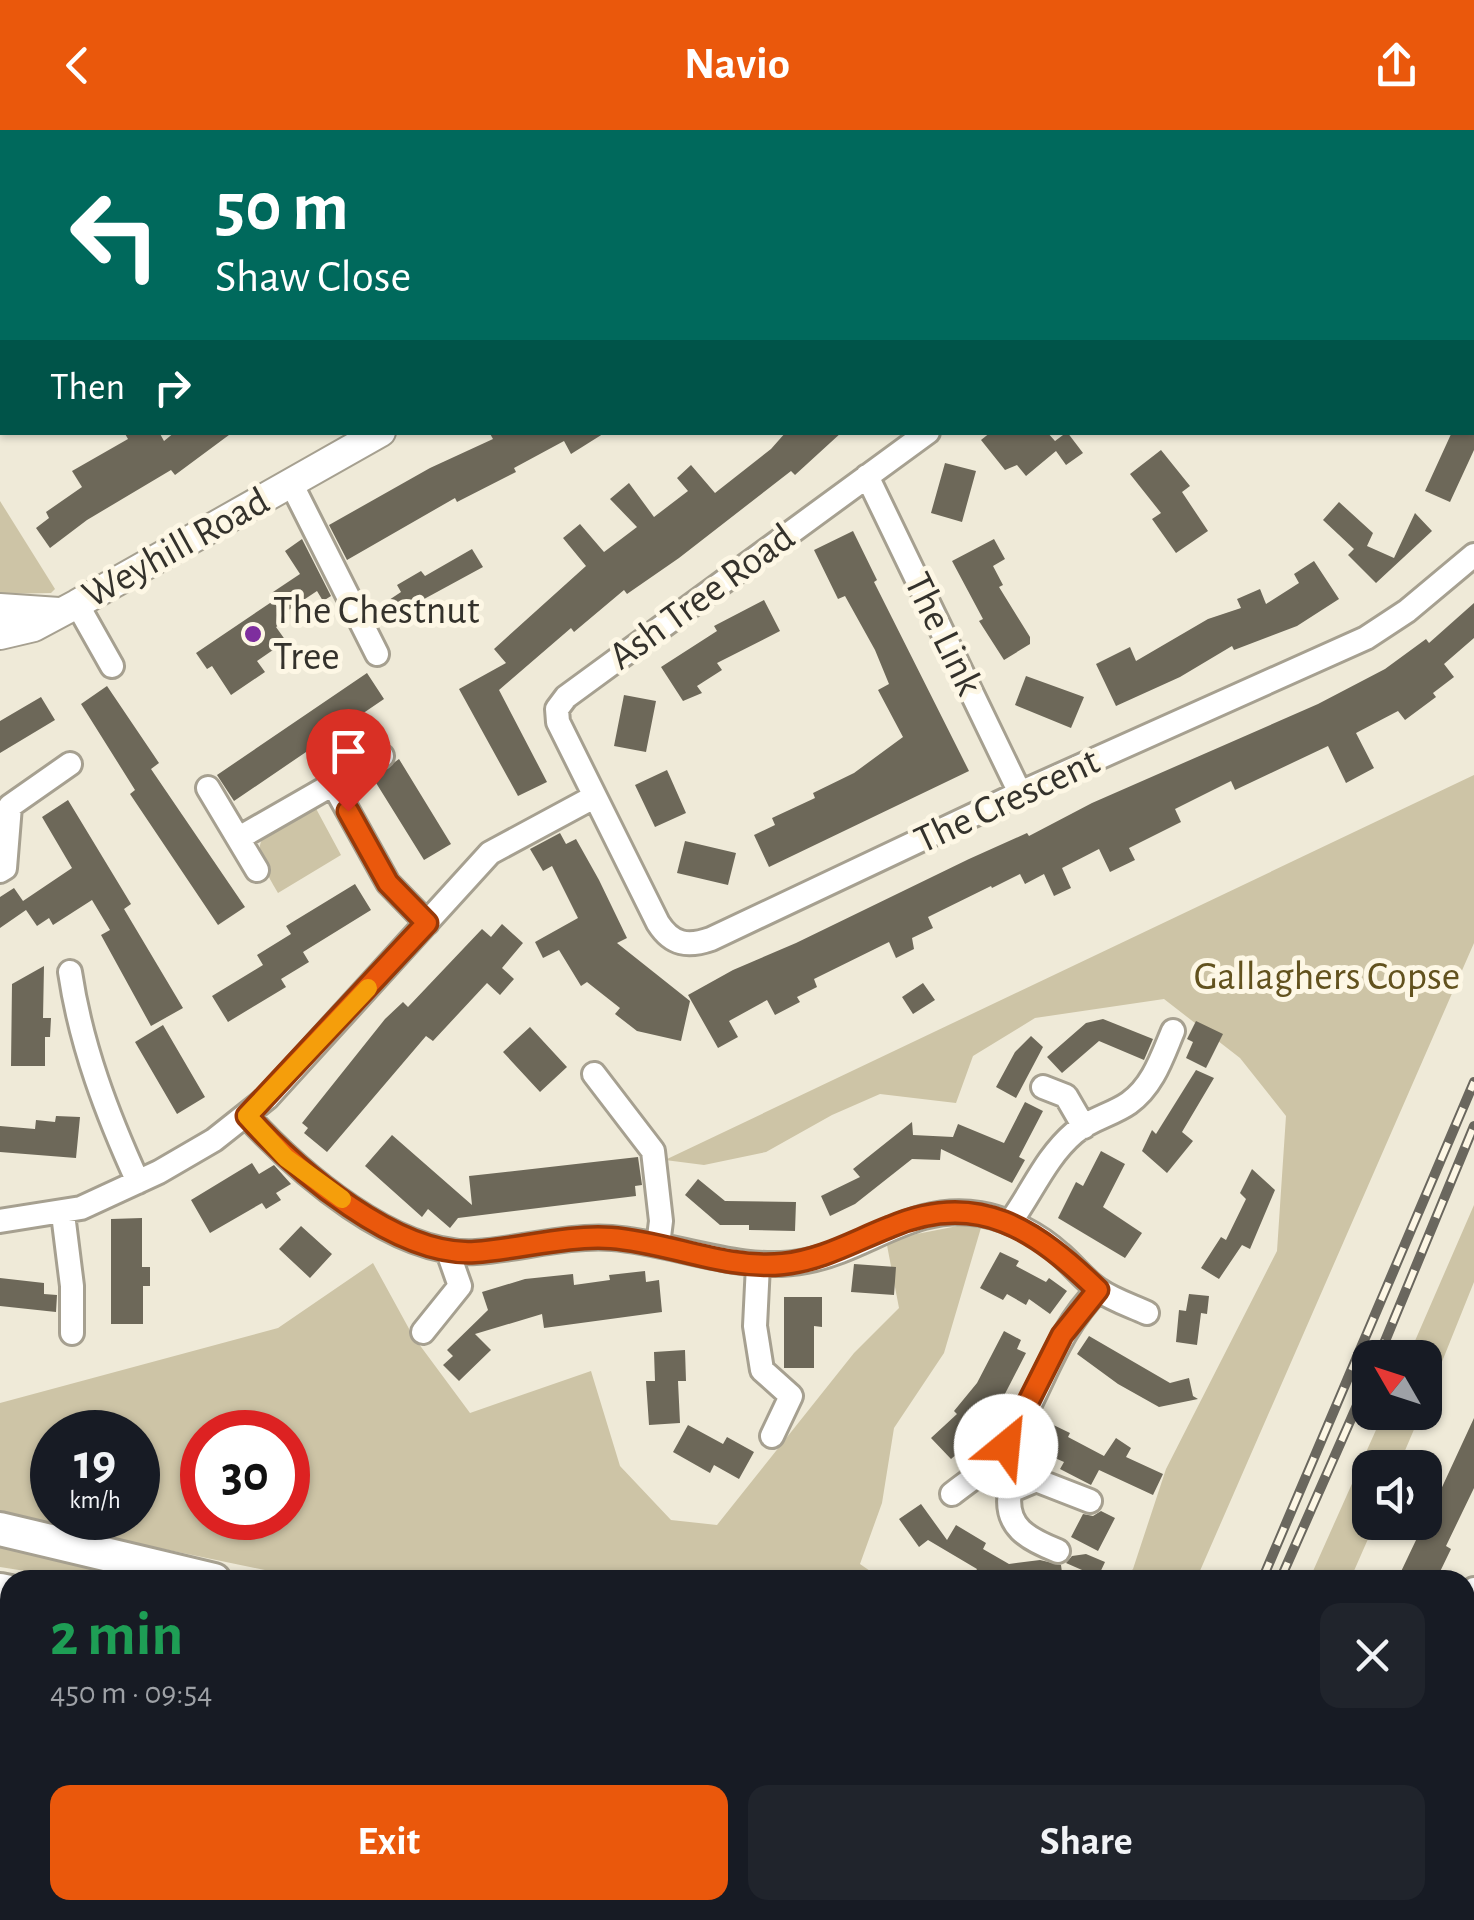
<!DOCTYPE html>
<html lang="en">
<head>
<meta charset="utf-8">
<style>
	:root { --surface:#171b24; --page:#20242c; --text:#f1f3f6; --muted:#9ea1a6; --accent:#ea580c }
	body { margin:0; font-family:"Alegreya Sans",sans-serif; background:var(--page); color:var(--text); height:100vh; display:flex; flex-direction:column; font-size:38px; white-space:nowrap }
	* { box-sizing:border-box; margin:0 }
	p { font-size:32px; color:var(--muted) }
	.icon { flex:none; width:55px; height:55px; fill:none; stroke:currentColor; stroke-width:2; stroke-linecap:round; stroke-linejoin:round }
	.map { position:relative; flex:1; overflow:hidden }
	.side { position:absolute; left:0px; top:1440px; width:1475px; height:350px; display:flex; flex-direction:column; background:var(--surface); border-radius:30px 30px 0 0; box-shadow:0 2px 8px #0004 }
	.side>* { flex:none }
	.top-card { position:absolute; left:0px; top:0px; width:1475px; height:305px; box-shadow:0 2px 8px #0004; background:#00695c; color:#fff; overflow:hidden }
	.needle { width:65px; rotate:309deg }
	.controls { position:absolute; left:1352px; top:1210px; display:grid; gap:20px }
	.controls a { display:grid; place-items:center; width:90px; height:90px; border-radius:20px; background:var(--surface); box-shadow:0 2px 8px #0004; font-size:50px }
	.speed { position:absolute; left:30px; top:1280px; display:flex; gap:20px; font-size:50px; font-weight:700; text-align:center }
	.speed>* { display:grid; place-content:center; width:130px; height:130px; border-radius:50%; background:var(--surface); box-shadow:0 2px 8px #0004; line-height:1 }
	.speed small { font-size:25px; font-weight:400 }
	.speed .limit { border:15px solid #d22; background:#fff; color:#111 }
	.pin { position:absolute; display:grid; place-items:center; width:85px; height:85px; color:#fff; margin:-102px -42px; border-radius:50% 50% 50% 0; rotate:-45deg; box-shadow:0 0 10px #0007 }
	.pin .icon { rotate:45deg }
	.me { position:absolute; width:110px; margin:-55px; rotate:28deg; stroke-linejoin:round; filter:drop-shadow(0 0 8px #0008) }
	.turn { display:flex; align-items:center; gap:35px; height:210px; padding:0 50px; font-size:45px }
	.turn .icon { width:130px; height:130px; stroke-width:2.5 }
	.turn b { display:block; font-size:70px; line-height:85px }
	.then { display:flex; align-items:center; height:95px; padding:0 50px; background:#0003; gap:20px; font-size:38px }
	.round { display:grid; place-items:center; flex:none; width:105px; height:105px; border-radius:20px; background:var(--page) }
	.head { display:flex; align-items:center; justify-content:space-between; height:170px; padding:0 50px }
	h1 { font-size:60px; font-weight:600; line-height:75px; color:#1e9e55 }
	.button { display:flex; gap:20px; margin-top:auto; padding:20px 50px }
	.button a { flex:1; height:115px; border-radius:20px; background:var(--accent); color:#fff; font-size:40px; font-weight:600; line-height:115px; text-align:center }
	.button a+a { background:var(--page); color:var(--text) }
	header { display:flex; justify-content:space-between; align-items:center; height:130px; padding:0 50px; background:var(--accent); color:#fff; font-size:45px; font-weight:600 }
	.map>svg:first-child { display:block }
	.green { fill:#cdc4a6; fill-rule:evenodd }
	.building { fill:#6d6859 }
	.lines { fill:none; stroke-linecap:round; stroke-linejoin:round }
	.minor-casing { stroke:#a6a090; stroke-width:28 }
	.major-casing { stroke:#a6a090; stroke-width:32 }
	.highway-casing { stroke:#a6a090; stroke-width:38 }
	.minor { stroke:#fff; stroke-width:22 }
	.major { stroke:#fff; stroke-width:28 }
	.highway { stroke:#fff; stroke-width:32 }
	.rail-casing { stroke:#6a675e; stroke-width:10 }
	.rail { stroke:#fdf7e5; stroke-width:6; stroke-dasharray:19; stroke-linecap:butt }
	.route-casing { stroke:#983908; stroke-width:25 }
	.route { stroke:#ea580c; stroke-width:18 }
	.slow { stroke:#f59e0b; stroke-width:18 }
	.poi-dot { fill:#7e2e9e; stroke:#fdf7e5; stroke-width:4 }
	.labels { text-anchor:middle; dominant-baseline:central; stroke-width:10; stroke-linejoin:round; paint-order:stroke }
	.street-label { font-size:40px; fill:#34322c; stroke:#fdf7e5 }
	.poi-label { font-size:40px; fill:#34322c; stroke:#fdf7e5; text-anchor:start }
	.park-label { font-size:40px; fill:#62521e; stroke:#fdf7e5 }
</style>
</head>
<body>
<header><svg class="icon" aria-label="back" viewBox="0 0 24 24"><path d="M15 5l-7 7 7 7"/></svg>Navio<svg class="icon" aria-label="share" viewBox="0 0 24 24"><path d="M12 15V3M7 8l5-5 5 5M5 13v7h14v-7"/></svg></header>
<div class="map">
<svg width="1474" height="1790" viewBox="0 0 1474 1790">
	<rect width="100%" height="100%" fill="#efead8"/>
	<path class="green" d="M0,371L55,459L51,463L0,464Z
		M1474,645V813L1196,1450H1123L1133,1439L1166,1339L1277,1121L1286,986L1240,928L1164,869L1035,888L973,926L956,973L880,964L832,985L766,1022L704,1035L665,1030Z
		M313,673L341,725L278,763C242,703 262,707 313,673Z
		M1474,1075V1152L1425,1274V1228L1408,1227Z
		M983,1091L944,1223L894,1298L882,1373L860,1434L883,1450H313L0,1385V1273L278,1198L373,1133L413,1206L470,1283L591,1241L620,1336L671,1390L717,1395L854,1223L899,1178L886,1110ZM52,1302H138V1388H52ZM202,1302H288V1388H202Z
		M1384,1282L1421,1283L1398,1337L1370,1338V1392L1375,1393L1350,1450H1309Z
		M0,1415L158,1450H82L0,1437Z
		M1465,1651L1474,1654V1790H1439L1407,1780H1465Z
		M476,1780H1031L1076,1790H489Z"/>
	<path class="building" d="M124,302H159L164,311L175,302H233L175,345L171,340L87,390L50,418L36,398L49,388L46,382L82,357L72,341L128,309Z
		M489,302H606L571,324L564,311L514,338L516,342L457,372L455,368L347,430L329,395L430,338L493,309Z
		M786,302H842L795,345L791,341L679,428L627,464L624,460L574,502L571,498L499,560L547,652L518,666L459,559L506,533L494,519L586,436L563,408L580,394L604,422L637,397L610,369L629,353L654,387L688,361L677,348L691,335L715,363L771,319Z
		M991,302H1047L1055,311L1067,302L1083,323L1066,335L1056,321L1026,346L1017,335L1005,340L981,310Z
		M1452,302H1474V320L1450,372L1425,361Z
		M1161,320L1190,356L1182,362L1208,401L1176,423L1152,389L1161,383L1130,344Z
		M945,333L976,341L962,392L931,383Z
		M1339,372L1373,403L1367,416L1394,428L1415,383L1432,401L1376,453L1348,425L1354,419L1323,390Z
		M853,401L877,450L874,452L969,641L769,737L754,705L775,695L772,688L815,668L813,663L854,643L903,607L878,560L889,554L875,520L845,466L838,469L814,420Z
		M302,409L331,466L323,471L317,461L284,483L270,464L300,444L285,421Z
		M994,409L1005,429L993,436L1003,455L999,457L1030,507V514L1004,530L979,491L983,489L952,431Z
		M472,419L483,437L391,487L383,474L401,462L397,455L421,441L425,446Z
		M1314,431L1339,469L1297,496L1234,520L1232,516L1180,547L1116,576L1096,534L1130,517L1136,531L1208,489L1241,478L1237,469L1260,459L1266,474L1299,453L1294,444Z
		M764,470L780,501L717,533L722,540L697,556L702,563L683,571L661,537L717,501L714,496Z
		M273,471L287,490L276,497L286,511L257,531L265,542L231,565L212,536L207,539L196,523Z
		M1474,473V508L1444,534L1454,547L1433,563L1436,567L1405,590L1398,581L1356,603L1374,638L1346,653L1328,616L1235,660L1231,651L1175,679L1181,692L1129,718L1135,730L1110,742L1099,719L1062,738L1071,758L1054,766L1044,744L1025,754L1020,744L992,758L991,756L928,787L933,798L912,808L914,819L896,828L889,812L814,849L817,857L797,867L800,872L775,885L767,870L729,891L738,907L718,918L688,865L733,840L796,813L969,729L1027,703L1029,706L1092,673L1318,574L1385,539L1426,509L1429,513Z
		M367,543L384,569L234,671L217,645Z
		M1026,546L1084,567L1071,598L1015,575Z
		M107,556L159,633L151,639L245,777L218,795L130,664L135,660L81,574Z
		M624,565L656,571L646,622L614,616Z
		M41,567L55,590L0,623V591Z
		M399,629L451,714L424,730L373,648Z
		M667,640L686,683L655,697L635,655Z
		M68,670L131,774L124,779L183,878L151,896L101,805L110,800L92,770L53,795L49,788L37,796L26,780L0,798V767L14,758L23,771L72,738L42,687Z
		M560,703L566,714L576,709L599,750L627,808L617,813L690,871L681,911L637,901L615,884L620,878L587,852L581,856L559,820L543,828L535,812L578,788L552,736L543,741L530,719Z
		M685,711L736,723L728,755L677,743Z
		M355,754L371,780L303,822L309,832L281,849L286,857L228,892L212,866L263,835L257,825L291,804L286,796Z
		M502,794L523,813L502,838L514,849L500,865L487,853L433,911L426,906L327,1022L304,1003L308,998L302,993L385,889L403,872L408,877L482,799L491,807Z
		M44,836L43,888H51L50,907H45V936H11L12,854Z
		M923,853L935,870L913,884L902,867Z
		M1103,889L1153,909L1144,930L1099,911L1062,943L1047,927L1086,893Z
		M1196,891L1223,904L1206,938L1186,928L1193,912L1187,909Z
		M163,895L205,967L177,984L135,912Z
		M530,897L567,937L540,962L503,922Z
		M1031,906L1043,917L1016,968L996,957L1015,922Z
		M1196,940L1214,948L1182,1002L1193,1011L1167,1043L1142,1021L1152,1000L1156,1004Z
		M1025,972L1043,981L1019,1027L1025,1030L1012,1053L941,1019L940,1030L912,1029L855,1074L830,1086L821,1066L860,1047L853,1039L912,992L913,1005L953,1007L958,994L1004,1013Z
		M56,986L80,987L76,1028L0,1022V996L35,999L36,990L55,992Z
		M392,1005L472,1075L469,1046L576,1034L638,1027L642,1055L635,1056L636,1066L458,1088L450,1098L428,1079L422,1087L365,1036Z
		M1101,1021L1125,1034L1103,1077L1142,1103L1125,1128L1058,1088L1076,1052L1083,1056Z
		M252,1033L259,1044L274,1035L291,1054L276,1063L281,1070L266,1079L262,1073L210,1103L191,1070Z
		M1252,1039L1275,1060L1250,1119L1242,1115L1219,1149L1201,1138L1221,1107L1226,1110L1246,1069L1240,1063Z
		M698,1049L725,1071L796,1072L795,1101L749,1100V1095H720L685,1065Z
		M142,1088V1137H150V1156H143V1194H111V1089Z
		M301,1096L332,1124L310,1148L279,1119Z
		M1000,1122L1019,1131L1016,1136L1046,1152L1049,1148L1067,1161L1050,1184L1029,1169L1026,1175L1007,1164L1003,1170L980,1158Z
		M854,1134L896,1137L894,1165L851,1162Z
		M645,1141L646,1152L659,1150L662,1182L544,1198L542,1184L475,1204L491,1220L459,1251L443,1235L453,1226L447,1220L488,1180L482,1162L525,1149L573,1144L574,1155L610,1150L609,1145Z
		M0,1148L44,1153V1164L57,1165L56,1182L0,1176Z
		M1189,1164L1209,1166L1207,1184L1201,1183L1197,1215L1176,1212L1179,1180L1186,1181Z
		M784,1167H822V1197L814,1196V1238H784Z
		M1004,1201L1021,1210L1017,1219L1026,1223L992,1289L995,1291L951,1329L931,1308L957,1284L954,1281L977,1253Z
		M1089,1206L1170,1253L1189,1248L1193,1266L1198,1269L1159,1277L1118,1254L1077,1224Z
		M685,1220L686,1251H678L680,1293L649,1295L646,1251H655L654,1222Z
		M1474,1288V1358L1446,1416L1451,1419L1436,1450H1397L1417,1408L1385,1392H1425V1383L1433,1366L1437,1368Z
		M1041,1289L1070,1303L1068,1307L1104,1326L1116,1308L1131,1318L1126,1327L1163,1344L1153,1365L1099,1340L1091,1355L1060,1339L1064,1332L1028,1316Z
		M688,1295L723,1314L727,1307L754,1322L739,1349L714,1335L710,1343L673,1322Z
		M921,1374L947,1410L956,1395L986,1413L983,1419L1009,1434L1040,1430L1061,1435L1063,1450H971L977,1439L928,1410L919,1417L899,1389Z
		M1101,1381L1115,1388L1098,1421L1071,1407L1083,1384L1093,1386Z
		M1086,1424L1105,1432L1098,1447L1066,1433L1072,1426Z"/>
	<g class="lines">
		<g class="minor-casing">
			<path id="minor" d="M332,0L334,2
				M1187,0L1188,2
				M1353,2L1357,0
				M928,302L566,567L557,579L558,592L658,793C672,815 688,817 711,809L1020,663L1366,508L1407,481L1474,425
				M867,346L1020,663
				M291,353L377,524
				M77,474L112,536
				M333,654L388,753L427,793
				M208,658L257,740
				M239,708L382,626
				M0,741L5,738L10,676L70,634
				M70,842C81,916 107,984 138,1052
				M594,944L653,1021L661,1091L658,1115
				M1043,957L1066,966L1084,997
				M247,986C298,1042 395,1127 476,1122C521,1119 566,1105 612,1108C677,1113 740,1144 806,1131C867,1120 914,1072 980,1084C1009,1089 1038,1104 1060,1124C1073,1135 1085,1151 1099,1160C1113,1170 1132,1176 1147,1183
				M63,1084L72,1156V1203
				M0,1091L81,1078L159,1042L214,1010L267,968L490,723L592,668
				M1011,1091C1032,1062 1046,1027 1074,1003C1090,989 1112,985 1129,973C1153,956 1162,927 1173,901
				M758,1135L755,1196L762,1240L791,1266L772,1306
				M423,1202L460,1156L448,1122
				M986,1339L1010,1361L1036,1350L1090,1371
				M1010,1361C1004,1397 1028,1409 1058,1421
				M952,1364C971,1349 991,1337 1005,1317C1041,1266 1053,1205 1098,1160
				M1465,1481L1474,1459
				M1465,1520L1474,1526
				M0,1772L10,1769
				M296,1780L309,1790"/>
		</g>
		<g class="major-casing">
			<path id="major" d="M834,2L838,0
				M0,478L59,482
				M0,505L34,497L77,474L381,302"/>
		</g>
		<g class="highway-casing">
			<path id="highway" d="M0,1399L214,1450
				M0,1460L10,1462
				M0,1501L10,1502
				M0,1569L10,1570
				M1187,1780L1220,1790
				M1336,1780L1367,1790"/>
		</g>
		<use href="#minor" class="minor"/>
		<use href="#major" class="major"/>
		<use href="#highway" class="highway"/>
		<g class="rail-casing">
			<path id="rail" d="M1378,1228L1474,996
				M1262,1450L1474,952
				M1280,1450L1370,1246
				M1104,1790L1109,1780
				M1134,1790L1139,1780"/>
		</g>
		<use href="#rail" class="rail"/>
	</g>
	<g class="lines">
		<g class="route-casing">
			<path id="route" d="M348,681L388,753L427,793L247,986C297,1041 397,1127 475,1122C520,1119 565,1105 611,1108C668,1112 725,1140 783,1134C822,1130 854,1111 890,1097C978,1059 1036,1100 1098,1160L1062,1205L1006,1316"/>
		</g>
		<use href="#route" class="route"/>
		<path class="slow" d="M342,1069L286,1028L247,986L368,858"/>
	</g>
	<circle class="poi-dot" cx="253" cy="504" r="10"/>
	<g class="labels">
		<g class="street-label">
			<text transform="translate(176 418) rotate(-29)">Weyhill Road</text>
			<text transform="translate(702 467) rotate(-36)">Ash Tree Road</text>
			<text transform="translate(943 504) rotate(64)">The Link</text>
			<text transform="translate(1007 671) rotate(-25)">The Crescent</text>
		</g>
		<g class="poi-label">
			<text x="273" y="481">The Chestnut<tspan x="273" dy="46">Tree</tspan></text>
		</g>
		<g class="park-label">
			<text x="1327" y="847">Gallaghers Copse</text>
		</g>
	</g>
</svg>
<div class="controls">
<a><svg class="needle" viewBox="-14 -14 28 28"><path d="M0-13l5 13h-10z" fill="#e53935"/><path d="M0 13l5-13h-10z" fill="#9ea1a6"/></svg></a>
<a><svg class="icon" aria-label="sound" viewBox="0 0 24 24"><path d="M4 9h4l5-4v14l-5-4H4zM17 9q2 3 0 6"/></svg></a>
</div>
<div class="speed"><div>19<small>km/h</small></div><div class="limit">30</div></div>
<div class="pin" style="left:348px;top:681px;background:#d93025"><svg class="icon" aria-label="arrive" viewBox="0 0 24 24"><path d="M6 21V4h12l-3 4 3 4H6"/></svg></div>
<svg class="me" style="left:1006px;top:1316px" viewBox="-20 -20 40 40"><circle r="19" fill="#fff"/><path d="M0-13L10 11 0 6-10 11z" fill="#ea580c"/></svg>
<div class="top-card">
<div class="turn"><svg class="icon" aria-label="left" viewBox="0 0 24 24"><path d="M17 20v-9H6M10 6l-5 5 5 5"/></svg><div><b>50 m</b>Shaw Close</div></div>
<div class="then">Then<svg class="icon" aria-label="right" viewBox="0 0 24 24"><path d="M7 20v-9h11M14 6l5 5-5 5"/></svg></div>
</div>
<section class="side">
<div class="head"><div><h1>2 min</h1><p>450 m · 09:54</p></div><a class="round"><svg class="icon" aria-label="close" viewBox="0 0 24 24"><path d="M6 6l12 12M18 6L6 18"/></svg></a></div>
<div class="button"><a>Exit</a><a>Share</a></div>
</section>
</div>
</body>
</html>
